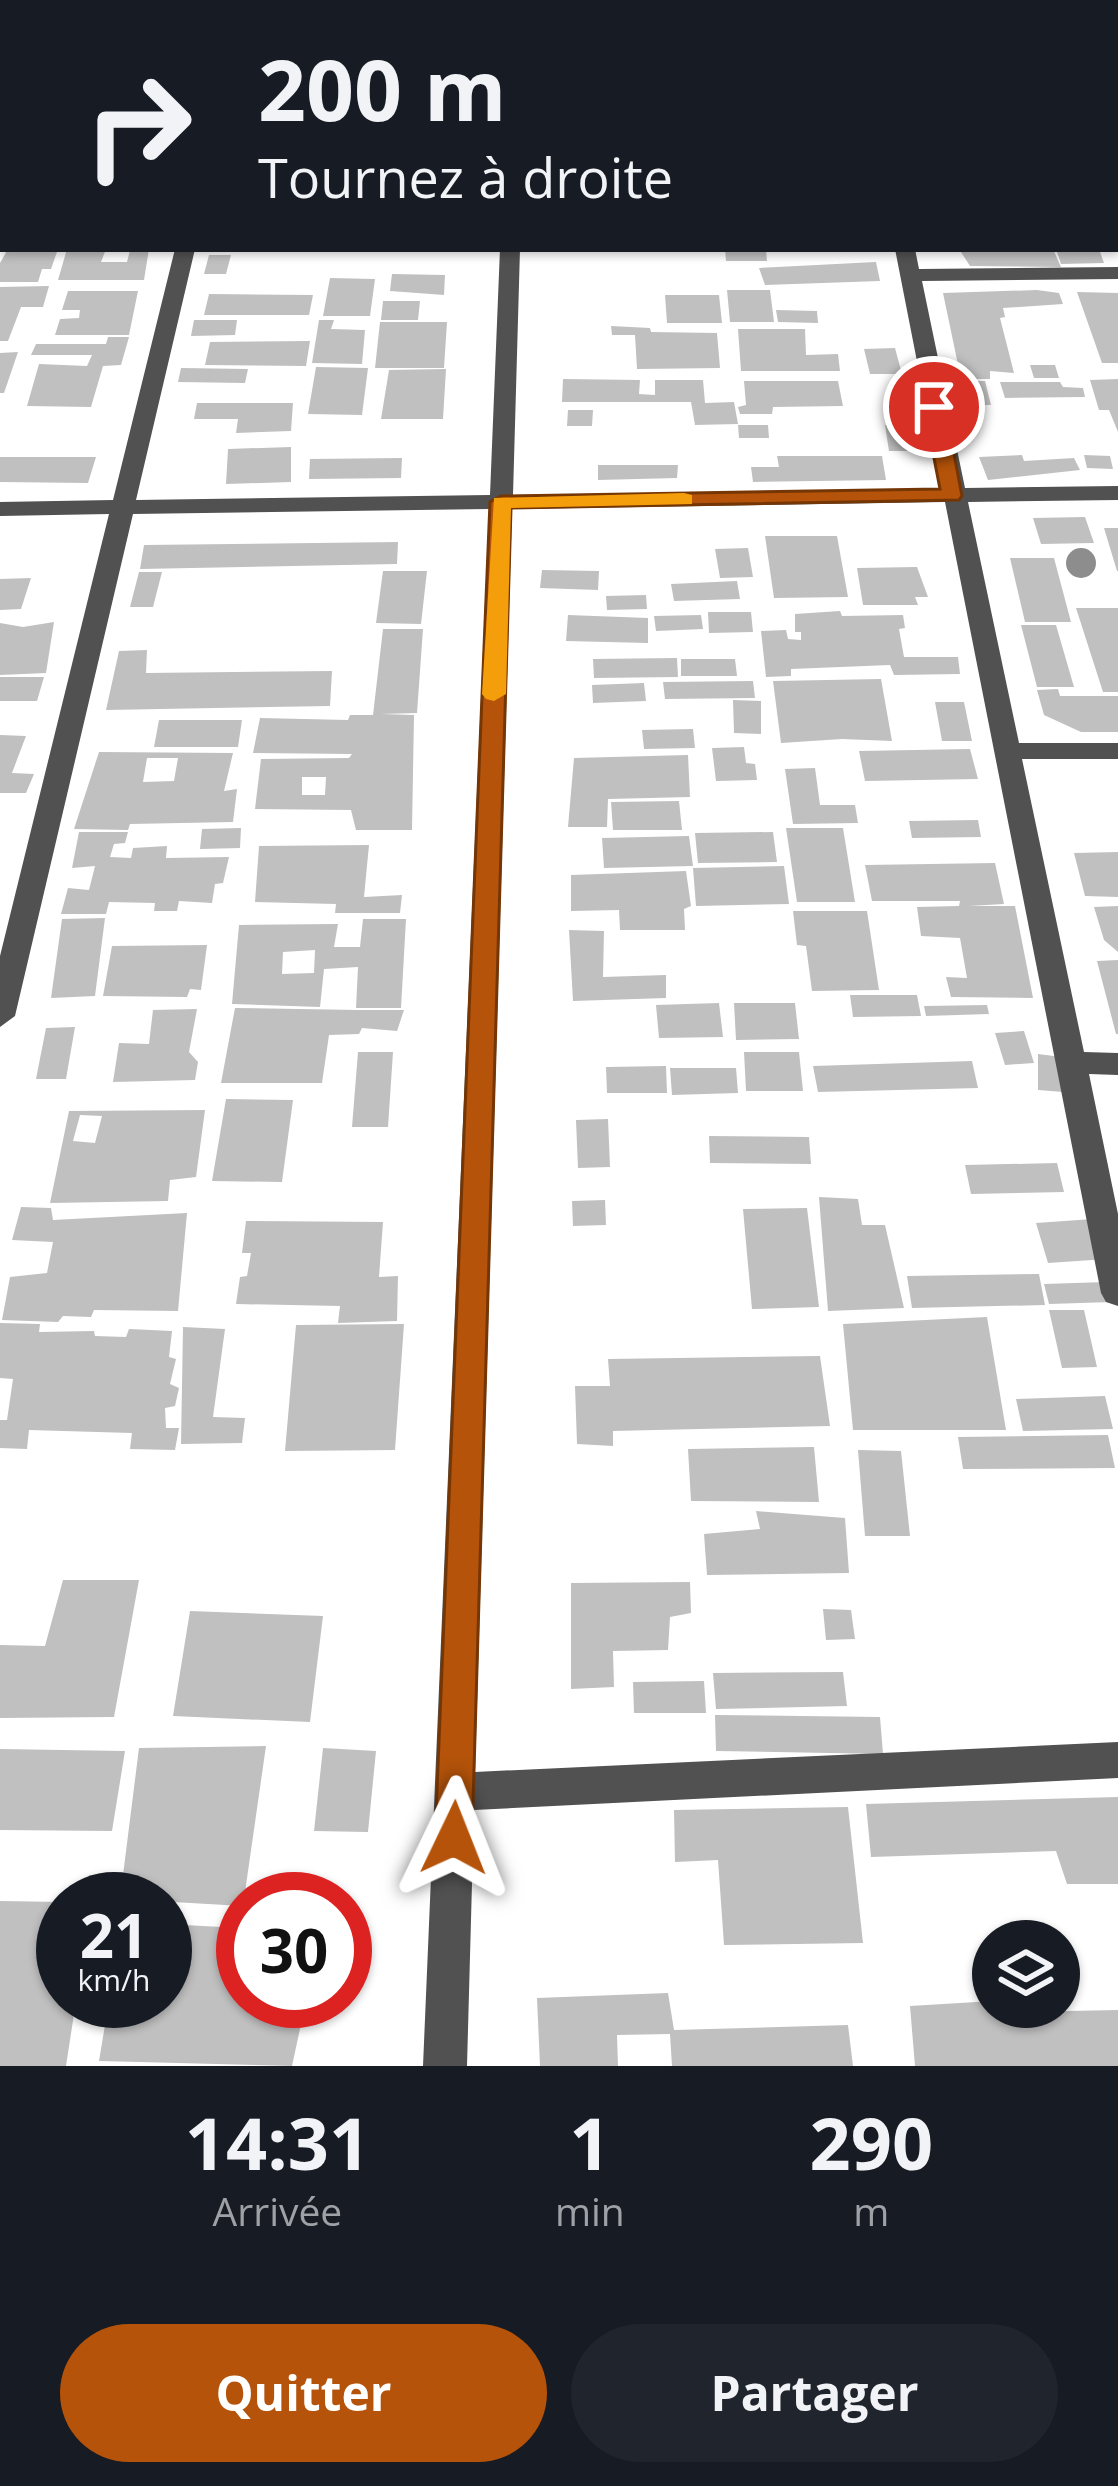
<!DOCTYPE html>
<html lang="fr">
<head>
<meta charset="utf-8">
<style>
	:root { --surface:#171b24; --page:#20242c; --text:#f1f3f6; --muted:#9ea1a6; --accent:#b45309 }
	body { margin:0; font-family:"Open Sans",sans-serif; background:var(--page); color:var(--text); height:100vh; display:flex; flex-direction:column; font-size:45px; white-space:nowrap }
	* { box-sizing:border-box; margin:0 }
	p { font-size:39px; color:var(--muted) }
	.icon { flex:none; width:66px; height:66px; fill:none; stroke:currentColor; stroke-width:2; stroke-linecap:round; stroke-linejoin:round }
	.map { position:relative; height:2066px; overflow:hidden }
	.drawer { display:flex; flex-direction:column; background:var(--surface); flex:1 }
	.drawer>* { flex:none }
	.banner { position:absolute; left:0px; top:0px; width:1119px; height:252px; box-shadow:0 3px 9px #0004; background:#171b24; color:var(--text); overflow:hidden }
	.tools { position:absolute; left:972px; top:1920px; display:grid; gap:24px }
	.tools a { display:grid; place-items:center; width:108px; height:108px; border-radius:50%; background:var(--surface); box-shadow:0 3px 9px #0004; font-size:60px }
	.speed { position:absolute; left:36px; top:1872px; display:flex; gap:24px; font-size:60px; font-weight:700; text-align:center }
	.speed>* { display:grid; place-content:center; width:156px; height:156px; border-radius:50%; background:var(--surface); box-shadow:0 3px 9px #0004; line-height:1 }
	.speed small { font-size:30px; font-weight:400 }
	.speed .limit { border:18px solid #d22; background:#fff; color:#111 }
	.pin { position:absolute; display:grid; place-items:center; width:102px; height:102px; color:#fff; margin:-51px; border:6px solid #fff; border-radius:50%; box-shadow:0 3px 12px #0007 }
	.me { position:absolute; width:132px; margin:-66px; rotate:2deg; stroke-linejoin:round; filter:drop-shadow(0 0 9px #0008) }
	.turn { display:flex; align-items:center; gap:42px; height:252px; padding:0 60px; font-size:54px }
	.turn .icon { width:156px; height:156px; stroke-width:2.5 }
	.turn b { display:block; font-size:84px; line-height:102px }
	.eta { display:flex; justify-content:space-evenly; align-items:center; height:204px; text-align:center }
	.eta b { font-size:72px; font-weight:700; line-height:84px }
	.button { display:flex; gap:24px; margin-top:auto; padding:24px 60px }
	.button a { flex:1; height:138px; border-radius:72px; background:var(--accent); color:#fff; font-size:48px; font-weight:700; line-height:138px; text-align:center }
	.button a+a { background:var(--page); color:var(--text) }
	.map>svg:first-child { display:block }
	.building { fill:#c0c0c0; fill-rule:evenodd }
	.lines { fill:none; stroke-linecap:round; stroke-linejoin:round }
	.minor { fill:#515151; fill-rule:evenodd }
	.tree { fill:#8d8d8d }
	.route { fill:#b45309; stroke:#753606; stroke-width:3 }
	.slow { fill:#f59e0b }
</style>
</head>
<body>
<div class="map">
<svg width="1118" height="2066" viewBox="0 0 1118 2066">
	<rect width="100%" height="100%" fill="#fff"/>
	<path class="building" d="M8,249H58L51,269H42L38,282H0V263Z
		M67,249H106L101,262H127L130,250L149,249L144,280H58Z
		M725,249H766L767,261H726Z
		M959,249H1053L1061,267L970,266Z
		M1056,249H1099L1104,263L1061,264Z
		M209,255H231L226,274H204Z
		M876,262L880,281L765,285L759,268Z
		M392,274L445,275L444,295L390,291Z
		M330,278L375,279L370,316H323Z
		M49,286L43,307H21L8,341H0V287Z
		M727,290H770L774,322H730Z
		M1037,290L1059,293L1063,304L1003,308L1005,317L1000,318L1014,373L990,371V379H961L943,293Z
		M68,291H138L129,335H55L60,319L79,318L80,310H62Z
		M1077,292L1118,293V363H1102Z
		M209,294L313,295L309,315H204Z
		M665,295H719L722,323H667Z
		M383,301H420L418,320H381Z
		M776,310L817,311L818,323L778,322Z
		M194,320H237L235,335L191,336Z
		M319,320H334L331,329L365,330L362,364L312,363Z
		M380,322H447L444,368H375Z
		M611,326L650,328L651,332L717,333L720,368L637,369L635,335H612Z
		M738,329H805L806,355L838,354L840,371H741Z
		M108,337H129L121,365L103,366L91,407L27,406L39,364L87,366L92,355H31L36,344H106Z
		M310,341L306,366L205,365L210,342Z
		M895,348L902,374H870L864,349Z
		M18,352L4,393H0V353Z
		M1030,365H1055L1059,378H1034Z
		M316,367L368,368L362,415L308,414Z
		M181,368L248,369L245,383L178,382Z
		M446,369L443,419H381L389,370Z
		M563,379L640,380L639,394L655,395V380H703L705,403L734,402L738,424L695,425L691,402H562Z
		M1118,379V432L1109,410H1099L1090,380Z
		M744,381H838L843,406L773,407L772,414H740L738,407L746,405Z
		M966,381H985L991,405H972Z
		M1000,382H1060L1063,387L1083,388L1085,397L1005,398Z
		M197,403H293L291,431L236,433L238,419H194Z
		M568,410H593L592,426H567Z
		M738,425H768L769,438H739Z
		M885,425H909L914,451H889Z
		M291,447V482L226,484L228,449Z
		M1022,455L1024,461L1074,458L1080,470L988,480L979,457Z
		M1084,455L1110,456L1113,469L1087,468Z
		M777,456H882L886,480L753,482L751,467H779Z
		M0,457H96L88,483L0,482Z
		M402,458L401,478L309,479L310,459Z
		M598,465H678L677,478L598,480Z
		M1085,517L1094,543L1041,544L1033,518Z
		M1104,528H1118V571H1117Z
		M765,536H837L848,597L774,598Z
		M398,542L397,564L140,569L144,545Z
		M748,548L753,577L720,578L715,549Z
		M1010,558H1054L1071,622H1025Z
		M917,567L928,597H915L918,605H863L857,568Z
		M542,570L599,571L598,590L540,588Z
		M383,571H427L421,624L376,623Z
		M139,572H162L153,607H130Z
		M31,578L21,609L0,610V579Z
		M737,581L740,599L674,601L671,584Z
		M646,595L647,609L607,610L606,596Z
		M1076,608H1118V692H1103Z
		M840,611L842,616L903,615L905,628L899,629L904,657H958L960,674L894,675L890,665L791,669V676L766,677L761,631L786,630L788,639L801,640V632H795V614Z
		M708,612H751L753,632L709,633Z
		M568,615L648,618V643L566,641Z
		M701,615L703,629L656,631L654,616Z
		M54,622L46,673L0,675V623L23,627Z
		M1021,625H1056L1074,687H1037Z
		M383,629H423L417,713L381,714L414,715L412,830H356L351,810L255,809L261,759L349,758L352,754L253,753L260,718L348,720L350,715H373ZM302,777H326L325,795H302Z
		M147,650L146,673L332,671L330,706L106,710L119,651Z
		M677,658L678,677L594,678L593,659Z
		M681,659H735L737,676H681Z
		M0,677H44L37,701H0Z
		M881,679L892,741L842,739L781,743L773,681Z
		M753,681L755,698L665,699L663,682Z
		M644,683L646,701L593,703L592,685Z
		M1058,689L1060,696H1118V732H1081L1044,715L1037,690Z
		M733,700L761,701V734L734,733Z
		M935,702H964L972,741H942Z
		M159,720H242L238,747H154Z
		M693,729L695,748L644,749L642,730Z
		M0,735L26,736L12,773L34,774L26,793H0Z
		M744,747L746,763L755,764L757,780L716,781L712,748Z
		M970,749L978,779L865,781L859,751Z
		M99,752L233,753L224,791L237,789L233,822L130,824L128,830L74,829ZM147,758H178L174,781L143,782Z
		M688,755L690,797L608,799L607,827H568L574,758Z
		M815,768L820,805H855L858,823L793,824L785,769Z
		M679,801L682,830H613L611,802Z
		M978,820L981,837L912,838L909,821Z
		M241,828L240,848L200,849L202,829Z
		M786,828H843L855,902H797Z
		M79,832H128L125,843L114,844L110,857L131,858L133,848L167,846L166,858L229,857L223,883L215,884L212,903L179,901L177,911H154L155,903L109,902L106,914H61L68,888L89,890L95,866L72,868Z
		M773,832L777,862L698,863L695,833Z
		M689,836L693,866L604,868L602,838Z
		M369,845L364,897L402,895L400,913H335L336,904L255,902L259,846Z
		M1118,852V897L1085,896L1074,853Z
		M995,863L1004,904L969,906H1015L1033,998L951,997L946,977L967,978L960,938L921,936L917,907L959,906L960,901H872L865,865Z
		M784,866L789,904L696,906L693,868Z
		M686,871L691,906L684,909L685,930H620L619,910L571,911V875Z
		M1118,906V952L1104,940L1094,907Z
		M793,911H867L879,990L812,991L806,946L797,945Z
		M105,918L95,996L51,998L62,919Z
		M363,919H406L401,1008H356L358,967L324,969L320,1007L232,1004L239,925L338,924L334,947H360ZM315,950L314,973L282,974L283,952Z
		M569,930L604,931L603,977L666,975V998L573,1001Z
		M207,945L201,990L190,989L187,997L103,996L112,946Z
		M1118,960V1034H1116L1097,961Z
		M850,995H917L921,1016L853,1017Z
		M719,1003L723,1037L659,1038L656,1005Z
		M734,1003H795L799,1039L736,1040Z
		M987,1005L989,1014L926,1016L924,1006Z
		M235,1008L358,1010H404L397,1031L362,1028L359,1034L329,1035L322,1083H221Z
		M197,1009L189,1052L198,1062L195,1080L113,1082L119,1043L149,1044L153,1010Z
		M75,1027L66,1079H36L46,1028Z
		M1024,1031L1034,1063L1005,1065L995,1033Z
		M358,1052H393L388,1127H352Z
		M744,1052H799L803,1091H746Z
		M1038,1054L1062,1057L1063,1092L1038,1090Z
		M972,1061L978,1088L818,1092L813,1066Z
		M666,1066L667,1093H607L606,1067Z
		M670,1068H736L738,1093L672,1095Z
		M226,1099L293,1100L282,1182L212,1181Z
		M205,1110L196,1177L170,1180L168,1201L50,1203L69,1111ZM80,1115L102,1116L95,1143L73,1141Z
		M608,1119L610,1167L578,1168L576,1120Z
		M709,1136L809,1137L811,1164L710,1163Z
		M1057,1163L1064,1192L971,1194L965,1165Z
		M819,1197L858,1199L862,1225H885L904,1308L828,1311Z
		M605,1200L606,1225L573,1226L572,1201Z
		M21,1207L51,1208L53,1220L187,1213L178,1311L94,1310L91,1317L63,1316L58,1322L2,1320L10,1277L47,1273L53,1242L12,1240Z
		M807,1208L819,1307L752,1309L743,1209Z
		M1093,1219L1107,1259L1048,1263L1036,1223Z
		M246,1221L383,1222L379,1277L398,1276L397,1321L338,1323L340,1306L236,1304L240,1277L247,1276L251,1253H242Z
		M1039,1274L1045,1305L912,1308L907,1276Z
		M1106,1282L1112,1302L1049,1304L1044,1284Z
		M1049,1310H1084L1097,1367L1062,1368Z
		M987,1317L1006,1430H853L843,1324Z
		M0,1323L40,1324L39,1332L94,1331L95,1336L126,1337L129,1329L172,1331L169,1357L176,1359L170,1384L179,1388L175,1406L165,1408L166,1428H179L175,1450L130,1449L132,1433L29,1430L27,1449L0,1448V1420H7L13,1379L0,1378Z
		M404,1324L395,1450L285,1451L296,1325Z
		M183,1327L225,1329L213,1417L245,1418L242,1443L181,1444Z
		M820,1356L830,1426L613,1431V1446L577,1444L575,1386H610L608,1359Z
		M1105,1396L1113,1429L1023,1431L1016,1399Z
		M1108,1435L1115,1468L963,1469L958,1437Z
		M814,1447L819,1502L691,1501L688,1449Z
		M858,1450L901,1451L910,1536H865Z
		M756,1511L845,1518L849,1573L707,1575L704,1534L760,1529Z
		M63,1580H139L114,1717L0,1718V1645L45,1646Z
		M690,1582L691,1613L670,1617L668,1650L613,1651L614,1687L571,1689V1583Z
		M823,1609L851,1610L855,1639L826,1640Z
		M190,1611L323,1616L310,1722L173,1716Z
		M843,1672L847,1706L716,1709L713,1673Z
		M704,1681L706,1713H634L633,1682Z
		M715,1715L880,1717L883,1754L716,1751Z
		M266,1746L243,1906L120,1899L139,1748Z
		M323,1748L376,1751L368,1832L314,1831Z
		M0,1749L125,1751L112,1831L0,1830Z
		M1118,1797V1884H1067L1056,1851L871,1857L866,1804Z
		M848,1807L863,1943L724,1945L718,1860L675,1862L674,1810Z
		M0,1901L63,1902V2001H76L66,2066H0Z
		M165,1924L241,1928L243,2001H306L292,2066L99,2061L109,2001H165Z
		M668,1993L674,2030L848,2025L853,2066H672L670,2034L617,2035L618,2066H540L537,1998Z
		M993,2001V2007L1017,2012L1118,2010V2066H915L910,2006Z"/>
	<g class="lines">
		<path class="minor" d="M510,0H526V3H510Z
			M839,0H855V3H839Z
			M1116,10H1118V20H1116Z
			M0,59H3V69H0Z
			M0,148H3V160H0Z
			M1116,158H1118V170H1116Z
			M175,249H195L136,500L490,495L500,249H520L513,495L942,489L895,249H915L919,269L1118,267V279L922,281L965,488L1118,486V500L968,502L1019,743H1118V759H1022L1084,1052L1118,1053V1075L1089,1074L1118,1214V1306L1106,1302L1101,1293L945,502L512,509L475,1772L1118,1742V1778L474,1810L467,2066H423L489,509L133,514L15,1016L0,1027V956L109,514L0,516V502L113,500Z"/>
	</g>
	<circle class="tree" cx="1081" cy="563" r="15"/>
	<path class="route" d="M934,401L945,407L962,496L959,500L511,508L472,1838L467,1850L454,1855L441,1850L435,1838L490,502L501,496L940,489L924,407Z"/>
	<path class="slow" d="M684,493L692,495V504L511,508L506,694L494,701L486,699L482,694L494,498Z"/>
</svg>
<div class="tools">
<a><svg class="icon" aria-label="layers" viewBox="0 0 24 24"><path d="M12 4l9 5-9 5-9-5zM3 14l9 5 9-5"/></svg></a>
</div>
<div class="speed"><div>21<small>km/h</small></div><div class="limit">30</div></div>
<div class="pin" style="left:934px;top:407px;background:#d93025"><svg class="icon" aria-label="arrive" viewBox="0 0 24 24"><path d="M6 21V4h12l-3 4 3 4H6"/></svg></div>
<svg class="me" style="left:454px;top:1838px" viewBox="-20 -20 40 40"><path d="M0-17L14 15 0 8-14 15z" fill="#b45309" stroke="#fff" stroke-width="4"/></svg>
<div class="banner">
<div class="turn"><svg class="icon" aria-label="right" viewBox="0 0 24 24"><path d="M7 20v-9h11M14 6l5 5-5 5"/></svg><div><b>200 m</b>Tournez à droite</div></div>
</div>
</div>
<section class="drawer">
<div class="eta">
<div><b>14:31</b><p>Arrivée</p></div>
<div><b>1</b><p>min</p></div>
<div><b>290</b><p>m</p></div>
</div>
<div class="button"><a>Quitter</a><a>Partager</a></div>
</section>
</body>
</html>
